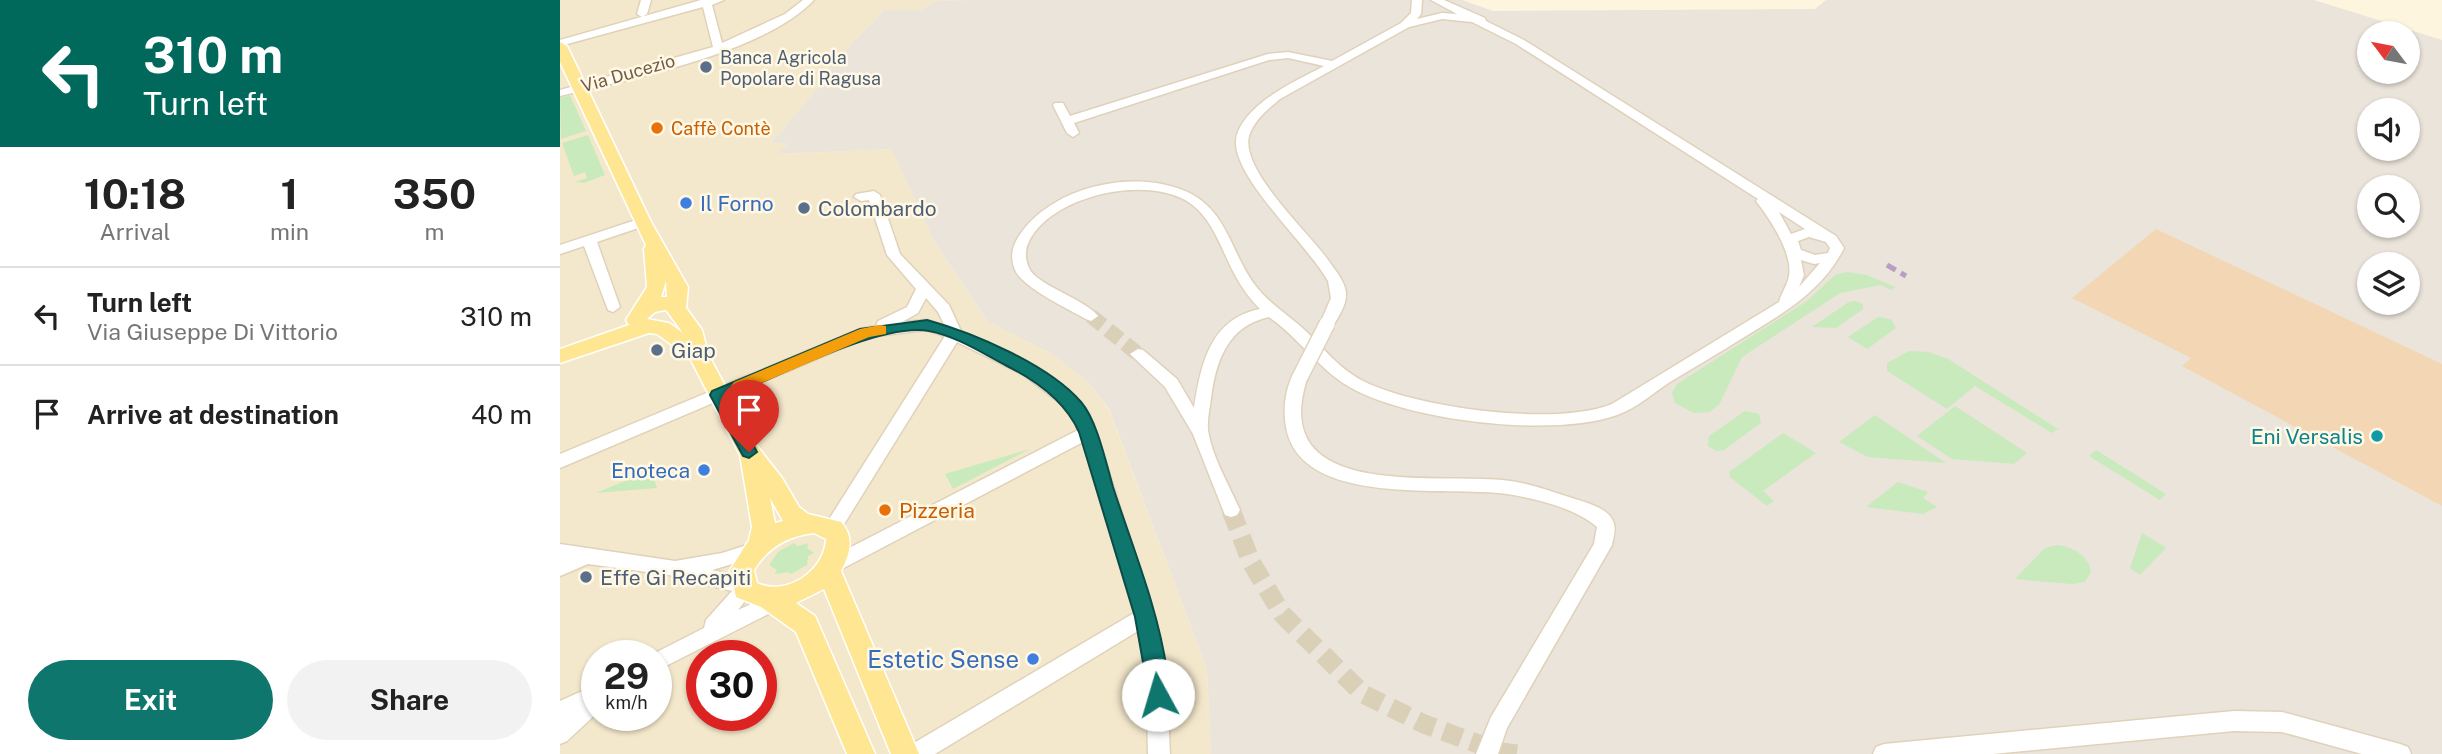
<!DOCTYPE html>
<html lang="en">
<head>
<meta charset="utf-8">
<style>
	:root { --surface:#fff; --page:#f2f2f2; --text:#222; --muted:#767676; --line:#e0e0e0; --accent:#0f766e }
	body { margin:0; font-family:"Public Sans",sans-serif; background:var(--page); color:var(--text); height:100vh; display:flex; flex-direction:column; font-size:26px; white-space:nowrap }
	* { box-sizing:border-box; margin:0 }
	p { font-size:23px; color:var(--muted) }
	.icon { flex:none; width:38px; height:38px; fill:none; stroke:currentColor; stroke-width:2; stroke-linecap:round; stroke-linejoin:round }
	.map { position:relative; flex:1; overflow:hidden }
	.drawer { display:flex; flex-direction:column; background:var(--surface); width:560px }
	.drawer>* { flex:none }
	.hud { background:#00695c; color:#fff; overflow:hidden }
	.needle { width:46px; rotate:302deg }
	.buttons { position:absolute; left:1797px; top:21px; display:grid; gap:14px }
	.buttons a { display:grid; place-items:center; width:63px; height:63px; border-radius:50%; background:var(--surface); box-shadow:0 2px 5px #0004; font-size:35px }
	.speed { position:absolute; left:21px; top:640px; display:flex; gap:14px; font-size:35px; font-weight:700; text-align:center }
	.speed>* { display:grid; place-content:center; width:91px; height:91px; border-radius:50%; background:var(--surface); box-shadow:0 2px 5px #0004; line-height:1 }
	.speed small { font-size:18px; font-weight:400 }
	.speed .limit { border:10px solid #d22; background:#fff; color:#111 }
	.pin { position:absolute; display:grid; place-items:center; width:60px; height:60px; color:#fff; margin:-72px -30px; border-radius:50% 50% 50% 0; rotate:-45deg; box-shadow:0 0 7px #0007 }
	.pin .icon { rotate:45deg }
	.me { position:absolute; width:77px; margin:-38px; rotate:354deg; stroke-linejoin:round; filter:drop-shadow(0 0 5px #0008) }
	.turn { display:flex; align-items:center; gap:24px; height:147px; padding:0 28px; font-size:32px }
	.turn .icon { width:91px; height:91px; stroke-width:2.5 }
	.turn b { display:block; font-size:49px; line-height:60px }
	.eta { display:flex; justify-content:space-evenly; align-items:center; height:119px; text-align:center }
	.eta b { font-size:42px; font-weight:700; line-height:49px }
	.action { display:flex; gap:14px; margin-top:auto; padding:14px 28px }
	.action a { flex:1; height:80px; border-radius:42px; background:var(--accent); color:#fff; font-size:28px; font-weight:700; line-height:80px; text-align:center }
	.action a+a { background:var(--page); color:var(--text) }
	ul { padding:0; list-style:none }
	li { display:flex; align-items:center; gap:21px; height:98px; padding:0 28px; border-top:2px solid var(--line) }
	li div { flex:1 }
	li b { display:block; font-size:26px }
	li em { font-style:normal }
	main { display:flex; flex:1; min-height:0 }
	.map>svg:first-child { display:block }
	.residential { fill:#f4e8cc; fill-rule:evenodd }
	.industrial { fill:#eae4da; fill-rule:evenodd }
	.green { fill:#c8eabc }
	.building { fill:#f3d7b4 }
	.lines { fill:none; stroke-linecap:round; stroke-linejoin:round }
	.minor-tunnel-far1 { stroke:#dacfb7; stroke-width:15; stroke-dasharray:15 7; stroke-linecap:butt }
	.minor-tunnel { stroke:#dacfb7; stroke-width:19; stroke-dasharray:19 10; stroke-linecap:butt }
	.minor-casing { stroke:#e0d2ba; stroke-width:3 }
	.major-casing { stroke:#fff; stroke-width:3 }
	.minor { fill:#fff; fill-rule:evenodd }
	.major { fill:#fee693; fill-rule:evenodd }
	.rail { stroke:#b89dc5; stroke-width:5; stroke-dasharray:10 6; stroke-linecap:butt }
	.minor-bridge-casing { stroke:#e0d2ba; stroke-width:18; stroke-linecap:butt }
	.minor-bridge { stroke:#fff; stroke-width:15 }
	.route { fill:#0f766e; stroke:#0a4d48; stroke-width:2 }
	.slow { fill:#f59e0b }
	.service-dot { fill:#5c6f8a; stroke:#fff8e4; stroke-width:2.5 }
	.food-dot { fill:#e8710a; stroke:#fff8e4; stroke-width:2.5 }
	.shop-dot { fill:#3f7fe0; stroke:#fff8e4; stroke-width:2.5 }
	.culture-dot { fill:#0f9aa8; stroke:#fff8e4; stroke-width:2.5 }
	.labels { text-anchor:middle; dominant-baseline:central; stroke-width:5; stroke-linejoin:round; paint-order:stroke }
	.far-service-label { font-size:18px; fill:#4e5e75; stroke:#fff8e4; text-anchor:start }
	.far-street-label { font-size:18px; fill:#725c46; stroke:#fff8e4 }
	.far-food-label { font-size:18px; fill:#c56008; stroke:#fff8e4; text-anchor:start }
	.shop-label { font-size:21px; fill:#366cbe; stroke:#fff8e4; text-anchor:start }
	.service-label { font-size:21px; fill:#4e5e75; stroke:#fff8e4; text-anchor:start }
	.culture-label { font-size:21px; fill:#0d838f; stroke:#fff8e4; text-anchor:end }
	.food-label { font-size:21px; fill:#c56008; stroke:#fff8e4; text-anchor:start }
	.near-shop-label { font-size:24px; fill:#366cbe; stroke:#fff8e4; text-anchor:end }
</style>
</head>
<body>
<main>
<section class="drawer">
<div class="hud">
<div class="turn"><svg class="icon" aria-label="left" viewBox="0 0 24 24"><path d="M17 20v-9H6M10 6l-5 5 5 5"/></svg><div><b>310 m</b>Turn left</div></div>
</div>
<div class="eta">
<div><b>10:18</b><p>Arrival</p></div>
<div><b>1</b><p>min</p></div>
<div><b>350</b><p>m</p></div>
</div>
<ul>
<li><svg class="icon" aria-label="left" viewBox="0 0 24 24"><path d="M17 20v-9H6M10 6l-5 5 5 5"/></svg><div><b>Turn left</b><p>Via Giuseppe Di Vittorio</p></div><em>310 m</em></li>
<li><svg class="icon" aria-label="arrive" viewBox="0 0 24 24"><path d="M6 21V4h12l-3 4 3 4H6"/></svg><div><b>Arrive at destination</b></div><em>40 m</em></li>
</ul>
<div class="action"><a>Exit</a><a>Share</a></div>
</section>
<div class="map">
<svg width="1882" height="754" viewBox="0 0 1882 754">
	<rect width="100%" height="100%" fill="#fdf5dd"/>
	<path class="residential" d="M0,0H410L376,1L361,10H324L272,65L268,76L211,143H229L221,154L333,149L375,243L427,321L492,354L527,381L549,410L647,669L651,754H0ZM37,656H96V716H37ZM142,656H201V716H142Z"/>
	<path class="industrial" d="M902,0L933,11L1255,9L1266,0H1754L1882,40V754H651L647,669L549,409L527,381L492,354L427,321L375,243L332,149L219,154L228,143H211L268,76L271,66L324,10H361L375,1L410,0ZM1810,33H1848V72H1810ZM1810,110H1848V149H1810ZM1810,187H1848V226H1810ZM1810,264H1848V303H1810Z"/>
	<path class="green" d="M10,95L26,131L1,139L0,98Z
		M28,135L45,175L24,183L15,182L27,178L25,172L14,176L2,143Z
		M1287,272L1307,275L1335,287L1331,290L1321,285L1280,293L1182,357L1159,405L1149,412L1134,413L1115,403L1112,393L1117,384L1247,301L1275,275Z
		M1296,301L1303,304V309L1276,328L1252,327L1289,302Z
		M1318,317L1331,319L1336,328L1307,349L1288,337Z
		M1349,351L1369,352L1388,359L1498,429L1492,433L1415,386L1387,409L1327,371V363Z
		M1395,406L1467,453L1454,464L1392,459L1357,436Z
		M1185,411L1199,414L1201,423L1164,450L1156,451L1148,446L1149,436Z
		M1315,415L1386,463L1308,457L1279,442Z
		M1223,433L1256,453L1203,491L1214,501L1207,506L1170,477L1169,472Z
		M470,449L393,489L385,474Z
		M1536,450L1606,494L1600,500L1529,456Z
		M91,470L97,488L36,493Z
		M1338,482L1368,492L1363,498L1377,507L1363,514L1306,507Z
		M1582,533L1606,548L1580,575L1570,568Z
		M234,543L237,546L249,543L247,548L254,553L248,556L247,565L231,574L228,572L215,574L217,570L209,565L218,552Z
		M1498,545C1513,547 1528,555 1531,572L1525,582L1512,584L1455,579L1485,548Z"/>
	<path class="building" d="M1596,229L1882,364V506L1622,366L1631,358L1512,298Z"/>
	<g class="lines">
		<path class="minor-tunnel-far1" d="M531,316L578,354"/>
		<path class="minor-tunnel" d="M671,510L691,562L722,614L803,694L864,724L940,752L957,754"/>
		<g class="minor-casing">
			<path id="minor" d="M81,0H91L87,14L82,17L77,14Z
				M141,0H164L152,5L162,43L225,14L243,0H254C204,53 71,79 0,96V90L153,47L143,7L0,46V40Z
				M852,0H862L861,14L857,19L882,13L897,14L871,0H884L925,18L926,21L964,40L1276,236L1284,248C1260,297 1209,321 1165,349C1147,360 1128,371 1110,382C1093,393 1077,408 1057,415C993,438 846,421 788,386C761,370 742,343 717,323L709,317C668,326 656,360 651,398C650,408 647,419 648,430C652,457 669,485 680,510L677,515L671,517L665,515L633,434L605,387L570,354L578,349L583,350L617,379L634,408C641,364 650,319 700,309C690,299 682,288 675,275C662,251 653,219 630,203C589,175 502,194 474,233C466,244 463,255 469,268C476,285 525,299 538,316L531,321L526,319C508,309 466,289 456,272C449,258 452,245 461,233C493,188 568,170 620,189C670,207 669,255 699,290C711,304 725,313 739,325C760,343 777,368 803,381C857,408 996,427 1052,404L1219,302C1221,294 1228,284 1229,276C1233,253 1210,219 1196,201L1198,199L956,44L912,22L882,19L849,27L720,99C708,109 694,120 689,136C680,170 749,233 768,260C775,270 785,281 786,293C787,305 778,317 772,328L767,329L760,324L771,298L768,281C748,245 674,179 676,141C677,123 697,105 712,95C728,84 747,75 764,66L728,58L709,60L514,123L519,133L513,137L507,133L493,105L495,103H503L510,116L708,54L728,52L772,61L841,23L851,13ZM1219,212L1245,229L1231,234ZM1249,237L1266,242L1270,248L1268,253L1255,255L1241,250L1238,241ZM1241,260L1254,264L1260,263L1239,287L1244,275Z
				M314,191L320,195L340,254L389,305L401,331L476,367L521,402L536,432L595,617L606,670L610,754H588L586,670L578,631L375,754H344L347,747L574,613L523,442L278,571L271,574L264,571L262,566L264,561L518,430L509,410L464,375L397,342L278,534L272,536L266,534L263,529L266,524L385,336L366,330L308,337L0,468V454L300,329L316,326L318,321L347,307L356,289L327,255L309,200L301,201L294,197L296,194ZM366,298L378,312L385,326L367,320L342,322L358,313Z
				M82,218L89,222L87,225L37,242L60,307L53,312L48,310L24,246L0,254V245Z
				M739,373L747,379C708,500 872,473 942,480C966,482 987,490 1009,497C1023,502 1050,507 1054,524C1056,530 1053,539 1052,545L947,728L938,754H916L931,717L1034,544L1037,527C1016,508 974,498 947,494C888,485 740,509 726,427C723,410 725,390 733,375Z
				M193,543L199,546L202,551L199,556L152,570C167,574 187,574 194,589L178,610L221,590L228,592L231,598L228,604L96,671V656H89L144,628L146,620L172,591L109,575L28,564L0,576V544L115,561L162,553Z
				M31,687L37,689V713L7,741L0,744V701Z
				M1674,711L1722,712L1840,744L1848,747L1851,754H1802L1722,732L1674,731L1432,754H1313L1316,747L1324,744Z"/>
		</g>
		<g class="major-casing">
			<path id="major" d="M0,42L7,46L91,222L128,287L126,308L142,330L148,354L197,446L222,478L239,507L248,514L281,522C295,538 290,553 281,571L359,754H331L264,589L236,603L255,616L315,754H287L236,632L201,607L176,597L170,570L189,540L192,527L180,455L130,358L97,334L89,333L0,363V349L69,325L66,320L87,287L84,249L86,245L0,62ZM106,281L107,297H101ZM105,310L107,311L123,333L109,323L87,319L95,312ZM210,498L223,521L215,523ZM254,533L266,539C265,570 227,597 197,583L194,570C208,547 228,536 254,533Z"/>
		</g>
		<use href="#minor" class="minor"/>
		<use href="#major" class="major"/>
		<path class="rail" d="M1327,265L1346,276"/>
		<g class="minor-bridge-casing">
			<path id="minor-bridge" d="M739,379L767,324"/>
		</g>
		<use href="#minor-bridge" class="minor-bridge"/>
	</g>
	<path class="route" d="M367,320C414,333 489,365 521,402C537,420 546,463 553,487C572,546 598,608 607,671C608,681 609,693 605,702L598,705L590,702L575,617L519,432C505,401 477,381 447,366C422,353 396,336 369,331C321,322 214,378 168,397L197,452L189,458L183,456L150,395L152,391L300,329Z"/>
	<path class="slow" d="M320,325L326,326V334L309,337L185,390L179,392L171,386L174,382L300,329Z"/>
	<g class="service-dot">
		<circle cx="146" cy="67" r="7"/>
		<circle cx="244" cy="208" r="7"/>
		<circle cx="97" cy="350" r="7"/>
		<circle cx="26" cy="577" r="7"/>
	</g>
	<g class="food-dot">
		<circle cx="97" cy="128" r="7"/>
		<circle cx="325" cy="510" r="7"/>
	</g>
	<g class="shop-dot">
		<circle cx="126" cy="203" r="7"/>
		<circle cx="144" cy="470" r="7"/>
		<circle cx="473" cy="659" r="7"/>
	</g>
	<circle class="culture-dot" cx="1817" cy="436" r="7"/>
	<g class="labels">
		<g class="far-service-label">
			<text x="160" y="57">Banca Agricola<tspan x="160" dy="21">Popolare di Ragusa</tspan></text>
		</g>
		<g class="far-street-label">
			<text transform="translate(68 73) rotate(-16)">Via Ducezio</text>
		</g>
		<g class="far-food-label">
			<text x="111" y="128">Caffè Contè</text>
		</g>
		<g class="shop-label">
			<text x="140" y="203">Il Forno</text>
			<text x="130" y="470" text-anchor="end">Enoteca</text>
		</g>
		<g class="service-label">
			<text x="258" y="208">Colombardo</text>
			<text x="111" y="350">Giap</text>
			<text x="40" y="577">Effe Gi Recapiti</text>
		</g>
		<g class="culture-label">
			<text x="1803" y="436">Eni Versalis</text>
		</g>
		<g class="food-label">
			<text x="339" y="510">Pizzeria</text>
		</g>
		<g class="near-shop-label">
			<text x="459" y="659">Estetic Sense</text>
		</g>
	</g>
</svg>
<div class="buttons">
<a><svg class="needle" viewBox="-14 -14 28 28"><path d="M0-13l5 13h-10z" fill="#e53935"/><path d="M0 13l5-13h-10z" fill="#767676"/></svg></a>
<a><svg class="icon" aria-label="sound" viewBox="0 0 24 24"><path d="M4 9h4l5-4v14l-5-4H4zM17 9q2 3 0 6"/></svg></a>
<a><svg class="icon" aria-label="search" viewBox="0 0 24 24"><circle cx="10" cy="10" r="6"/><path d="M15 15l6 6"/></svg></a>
<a><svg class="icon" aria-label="layers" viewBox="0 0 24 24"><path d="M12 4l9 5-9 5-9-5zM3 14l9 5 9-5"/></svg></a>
</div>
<div class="speed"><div>29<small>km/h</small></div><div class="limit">30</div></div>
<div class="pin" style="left:189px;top:452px;background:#d93025"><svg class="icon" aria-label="arrive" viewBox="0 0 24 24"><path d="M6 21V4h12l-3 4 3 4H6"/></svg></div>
<svg class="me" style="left:598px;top:695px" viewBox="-20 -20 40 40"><circle r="19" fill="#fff"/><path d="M0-13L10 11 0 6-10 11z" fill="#0f766e"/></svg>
</div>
</main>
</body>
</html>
